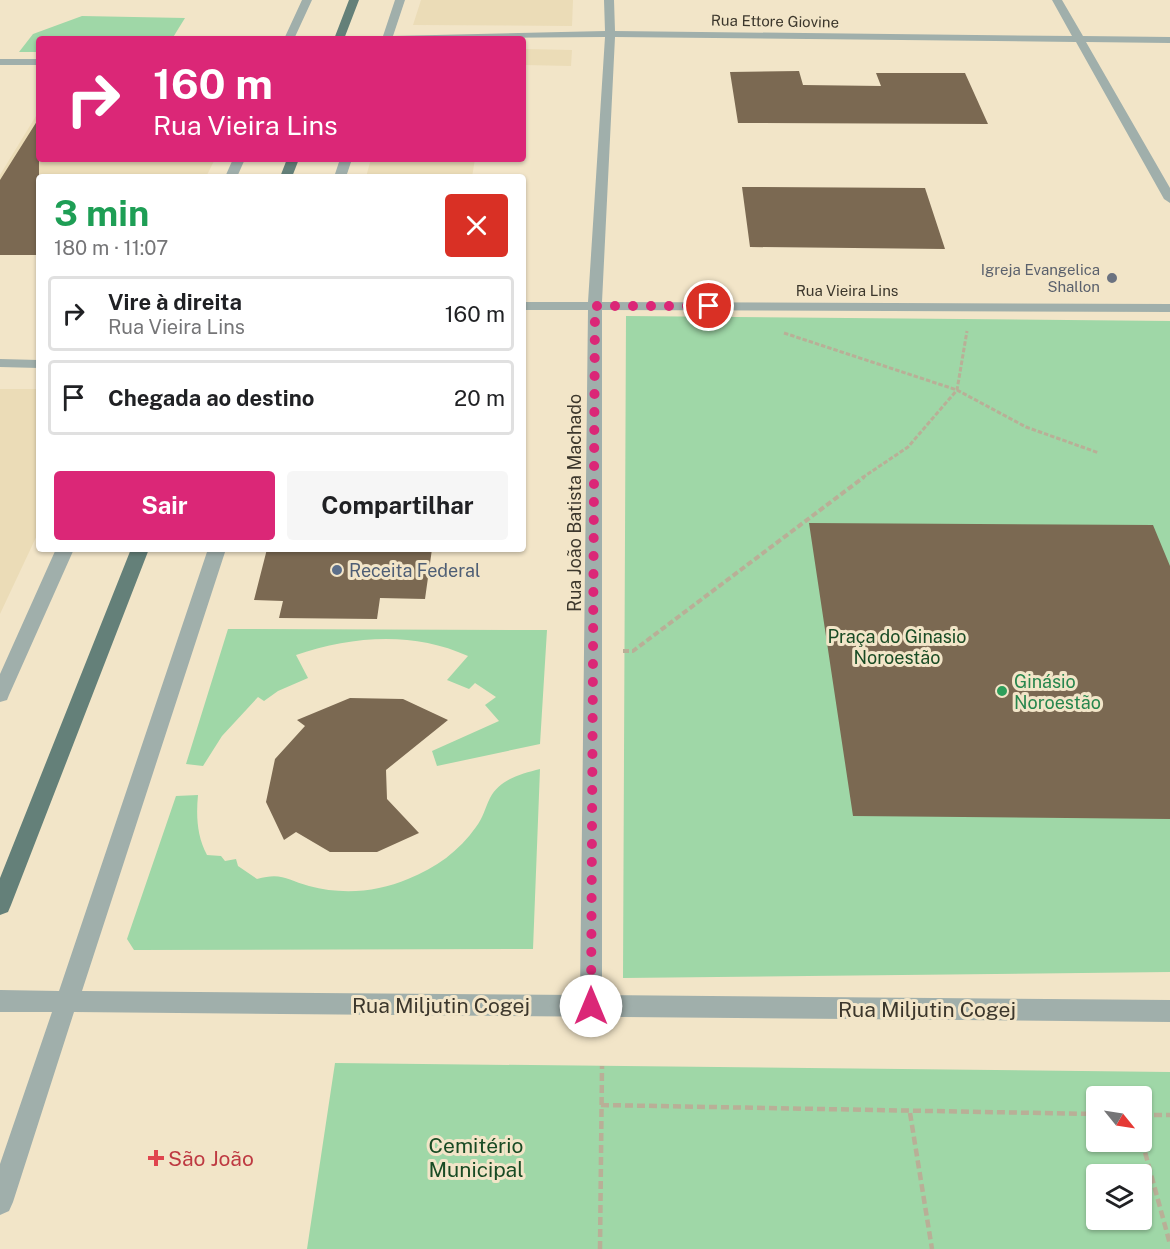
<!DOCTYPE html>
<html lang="pt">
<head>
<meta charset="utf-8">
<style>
	:root { --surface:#fff; --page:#f6f6f6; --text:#202124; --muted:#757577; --line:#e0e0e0; --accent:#db2777 }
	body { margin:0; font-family:"Public Sans",sans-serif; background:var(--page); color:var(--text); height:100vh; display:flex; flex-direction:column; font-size:22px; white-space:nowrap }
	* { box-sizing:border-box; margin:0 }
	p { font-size:20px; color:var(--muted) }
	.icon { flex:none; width:33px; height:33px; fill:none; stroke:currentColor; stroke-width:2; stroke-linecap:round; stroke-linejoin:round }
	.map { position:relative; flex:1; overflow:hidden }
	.side { position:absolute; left:36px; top:174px; width:490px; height:378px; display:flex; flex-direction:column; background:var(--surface); border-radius:6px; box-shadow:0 2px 4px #0004 }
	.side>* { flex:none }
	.top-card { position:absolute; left:36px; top:36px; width:490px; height:126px; border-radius:6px; box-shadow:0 2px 4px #0004; background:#db2777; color:#fff; overflow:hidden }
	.needle { width:39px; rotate:120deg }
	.tools { position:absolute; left:1086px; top:1086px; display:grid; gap:12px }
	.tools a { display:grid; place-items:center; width:66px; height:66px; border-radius:6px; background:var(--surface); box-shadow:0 2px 4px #0004; font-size:30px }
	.pin { position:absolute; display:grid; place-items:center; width:51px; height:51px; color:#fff; margin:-26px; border:3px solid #fff; border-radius:50%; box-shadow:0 2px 6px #0007 }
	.me { position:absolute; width:66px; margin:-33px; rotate:0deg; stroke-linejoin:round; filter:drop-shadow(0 0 4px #0008) }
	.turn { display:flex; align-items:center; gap:21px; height:126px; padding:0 18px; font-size:27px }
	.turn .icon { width:78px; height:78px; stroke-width:2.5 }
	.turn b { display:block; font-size:42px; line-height:51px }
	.round { display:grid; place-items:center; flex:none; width:63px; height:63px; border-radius:6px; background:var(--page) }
	.summary { display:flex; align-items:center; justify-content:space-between; height:102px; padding:0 18px }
	h1 { font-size:36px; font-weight:700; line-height:45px; color:#1e9e55 }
	.primary-button { display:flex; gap:12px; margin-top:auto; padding:12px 18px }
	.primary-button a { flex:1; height:69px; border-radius:6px; background:var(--accent); color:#fff; font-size:24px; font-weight:700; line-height:69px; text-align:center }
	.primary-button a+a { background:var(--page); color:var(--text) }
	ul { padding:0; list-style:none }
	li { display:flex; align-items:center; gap:18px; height:75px; margin:0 12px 9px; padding:0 6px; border:3px solid var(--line); border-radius:6px }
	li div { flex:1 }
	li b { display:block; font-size:22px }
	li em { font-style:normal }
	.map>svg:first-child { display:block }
	.built { fill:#ebdcb7 }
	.green { fill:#9fd7a7; fill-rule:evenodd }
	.building { fill:#7b6952 }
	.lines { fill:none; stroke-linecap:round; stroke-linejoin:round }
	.path-far2 { stroke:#b9af97; stroke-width:3; stroke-dasharray:4.5 2; stroke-linecap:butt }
	.path-far1 { stroke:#b9af97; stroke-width:4; stroke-dasharray:6 3; stroke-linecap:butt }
	.path { stroke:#b9af97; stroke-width:4.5; stroke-dasharray:8 4; stroke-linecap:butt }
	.minor { fill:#a0afab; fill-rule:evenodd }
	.major { fill:#648079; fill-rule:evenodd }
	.route { stroke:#db2777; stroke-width:10; stroke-dasharray:0 18 }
	.worship-dot { fill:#6b7280; stroke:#f2e5c8; stroke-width:2 }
	.service-dot { fill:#5c6f8a; stroke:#f2e5c8; stroke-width:2 }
	.leisure-dot { fill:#2e9e5b; stroke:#f2e5c8; stroke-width:2 }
	.health-dot { fill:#e0444e; stroke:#f2e5c8; stroke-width:2 }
	.labels { text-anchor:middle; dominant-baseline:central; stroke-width:6; stroke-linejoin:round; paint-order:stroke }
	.far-street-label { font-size:15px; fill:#3c372c; stroke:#f2e5c8 }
	.far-worship-label { font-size:15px; fill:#5b616d; stroke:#f2e5c8; text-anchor:end }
	.street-label { font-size:18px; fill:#3c372c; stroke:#f2e5c8 }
	.service-label { font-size:18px; fill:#4e5e75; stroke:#f2e5c8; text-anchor:start }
	.park-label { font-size:18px; fill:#184b24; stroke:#f2e5c8 }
	.leisure-label { font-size:18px; fill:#27864d; stroke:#f2e5c8; text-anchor:start }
	.near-street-label { font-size:21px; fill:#3c372c; stroke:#f2e5c8 }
	.near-park-label { font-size:21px; fill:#184b24; stroke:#f2e5c8 }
	.near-health-label { font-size:21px; fill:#be3a42; stroke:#f2e5c8; text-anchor:start }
</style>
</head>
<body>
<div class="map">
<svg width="1170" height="1249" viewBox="0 0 1170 1249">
	<rect width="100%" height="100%" fill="#f2e5c8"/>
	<path class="built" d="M421,0H573L572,26L413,25Z
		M524,49L572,50L571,66L524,65Z
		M39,111V159H215L206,177H39V255H0V175Z
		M371,159H475L472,177H366Z
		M0,389H39V531L0,614Z"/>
	<path class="green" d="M82,16L185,18L172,39H39V52H19L33,34Z
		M626,316L1170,321V972L623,978Z
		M228,629L547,630L540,744L437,766L432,751L499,721L485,705L496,697L475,683L469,689L447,680L468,656C413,631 352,636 296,655L308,678L278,691L264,701L258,697L222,736L203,766L186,764Z
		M540,769L533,949L134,950L127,939L176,796L198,795C196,816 197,836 207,855L221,856L225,861L236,859L238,866L257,879C282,872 287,880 309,886C342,895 378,892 408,879C436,868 459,851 476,827C483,818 485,808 490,798C500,779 521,774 540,769Z
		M335,1063L1170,1072V1249H307ZM1096,1096H1142V1142H1096ZM1096,1174H1142V1220H1096Z"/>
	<path class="building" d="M799,71L803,85L881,86L876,73H965L988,124L738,123L730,72Z
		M39,118V255H0V180Z
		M742,187L925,188L945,249L750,247Z
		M809,523L1153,525L1170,566V819L853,816Z
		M267,549H432L425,599L380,598L377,619L279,618L283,601L254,600Z
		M350,698L403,699L448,720L386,770L387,799L419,833L377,852H330L296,832L284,840L266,802L275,759L305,726L297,720Z"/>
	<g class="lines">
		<path class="path-far2" d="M784,333L957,390L1026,427L1099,453
			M862,478L908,447L957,390L967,331"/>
		<path class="path-far1" d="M623,651H633L864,477"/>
		<path class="path" d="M601,1105L1096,1114
			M910,1113L932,1249
			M1142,1115H1170
			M1142,1141L1170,1244
			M600,1249L602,1066"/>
		<path class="minor" d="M302,0H312L294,39H284Z
			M395,0H405L393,36L605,31L604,0H614L615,31L1072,36L1052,0H1062L1083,36L1170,37V43L1086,42L1170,188V203L1164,199L1076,42L615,37L602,302L1170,304V312L602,310V995L1170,1000V1022L74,1012L13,1202L9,1211L0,1215V1164L52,1012H0V990L59,991L208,549H226L82,991L580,995L588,310H524V302H588L605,37L375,39L383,36Z
			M0,59H39V65H0Z
			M233,159H245L237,177H225Z
			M340,159H352L346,177H334Z
			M0,359L39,360V368L0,367Z
			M56,549H74L9,695L7,700L0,702V674Z"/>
		<path class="major" d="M349,0H359L344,39H334Z
			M287,159H299L292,177H280Z
			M131,549H149L11,905L8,912L0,915V878Z"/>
	</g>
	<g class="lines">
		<path class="route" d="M591,1006L595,306H709"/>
	</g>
	<circle class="worship-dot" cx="1112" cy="278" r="6"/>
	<circle class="service-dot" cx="337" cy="570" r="6"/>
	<circle class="leisure-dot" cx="1002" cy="691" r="6"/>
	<path class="health-dot" d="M153 1149h6v6h6v6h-6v6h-6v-6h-6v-6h6z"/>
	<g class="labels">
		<g class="far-street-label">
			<text transform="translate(775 21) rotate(1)">Rua Ettore Giovine</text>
			<text x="847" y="290">Rua Vieira Lins</text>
		</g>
		<g class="far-worship-label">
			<text x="1100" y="269">Igreja Evangelica<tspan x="1100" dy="17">Shallon</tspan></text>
		</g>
		<g class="street-label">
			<text transform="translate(574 503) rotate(-90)">Rua João Batista Machado</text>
		</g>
		<g class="service-label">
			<text x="349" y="570">Receita Federal</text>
		</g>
		<g class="park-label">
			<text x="897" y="636">Praça do Ginasio<tspan x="897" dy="21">Noroestão</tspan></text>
		</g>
		<g class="leisure-label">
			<text x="1014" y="681">Ginásio<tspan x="1014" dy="21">Noroestão</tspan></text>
		</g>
		<g class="near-street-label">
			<text x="441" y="1005">Rua Miljutin Cogej</text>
			<text x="927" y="1009">Rua Miljutin Cogej</text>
		</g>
		<g class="near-park-label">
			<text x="476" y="1145">Cemitério<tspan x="476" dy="24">Municipal</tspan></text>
		</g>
		<g class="near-health-label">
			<text x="168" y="1158">São João</text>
		</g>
	</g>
</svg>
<div class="tools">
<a><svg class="needle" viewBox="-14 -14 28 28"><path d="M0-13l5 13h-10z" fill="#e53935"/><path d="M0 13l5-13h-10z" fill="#757577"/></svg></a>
<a><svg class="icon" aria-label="layers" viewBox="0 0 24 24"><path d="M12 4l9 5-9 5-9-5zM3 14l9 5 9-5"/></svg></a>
</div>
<div class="pin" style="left:709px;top:306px;background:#d93025"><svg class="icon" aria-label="arrive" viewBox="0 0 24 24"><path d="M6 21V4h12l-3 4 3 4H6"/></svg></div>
<svg class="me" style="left:591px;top:1006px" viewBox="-20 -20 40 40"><circle r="19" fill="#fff"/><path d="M0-13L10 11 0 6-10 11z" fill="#db2777"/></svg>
<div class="top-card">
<div class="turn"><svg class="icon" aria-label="right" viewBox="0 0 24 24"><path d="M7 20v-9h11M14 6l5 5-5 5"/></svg><div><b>160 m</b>Rua Vieira Lins</div></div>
</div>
<section class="side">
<div class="summary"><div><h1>3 min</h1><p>180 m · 11:07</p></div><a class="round" style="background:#d93025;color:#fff"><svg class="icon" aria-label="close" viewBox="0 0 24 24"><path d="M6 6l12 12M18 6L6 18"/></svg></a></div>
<ul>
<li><svg class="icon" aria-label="right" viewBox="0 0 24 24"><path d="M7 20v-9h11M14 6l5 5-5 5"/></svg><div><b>Vire à direita</b><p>Rua Vieira Lins</p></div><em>160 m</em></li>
<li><svg class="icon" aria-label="arrive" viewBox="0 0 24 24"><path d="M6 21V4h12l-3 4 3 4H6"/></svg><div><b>Chegada ao destino</b></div><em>20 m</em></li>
</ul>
<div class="primary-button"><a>Sair</a><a>Compartilhar</a></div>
</section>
</div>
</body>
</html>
